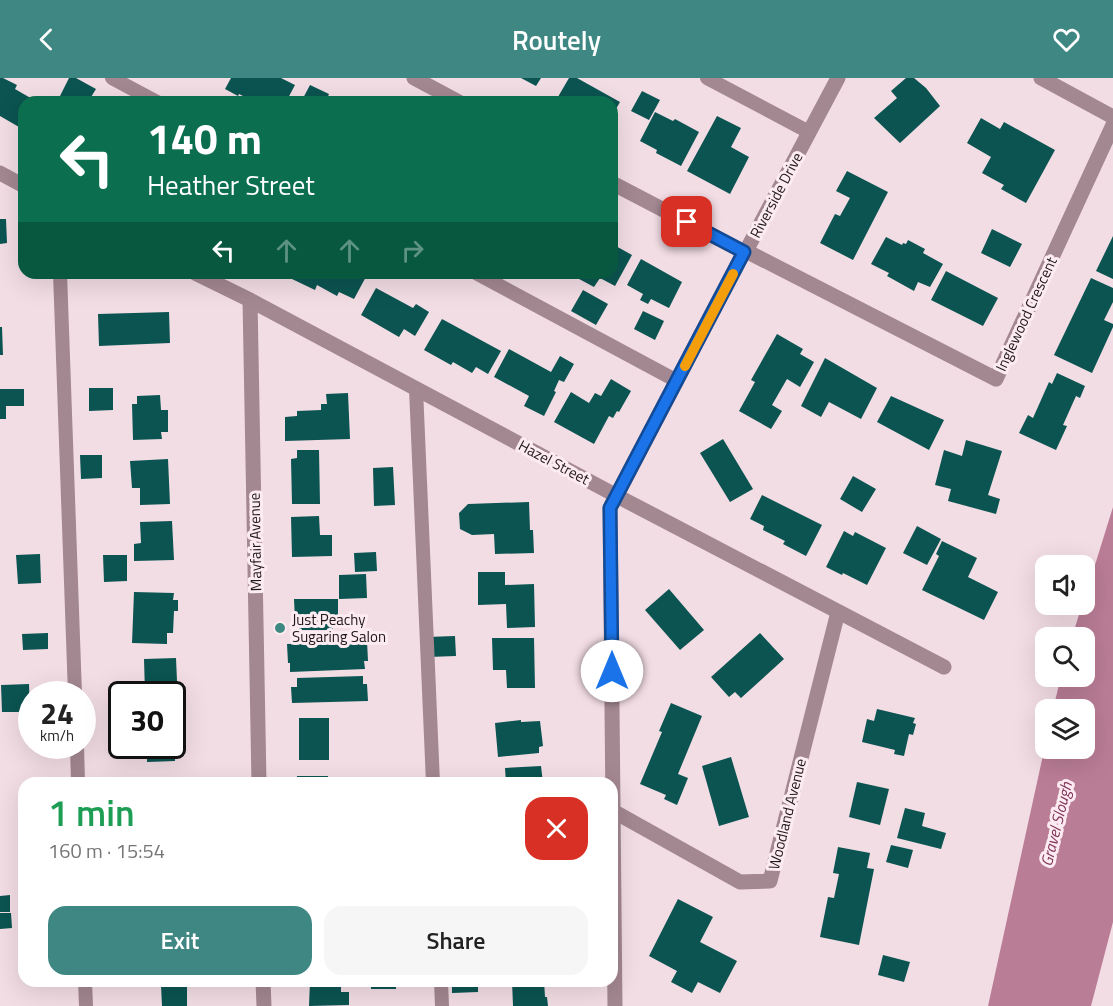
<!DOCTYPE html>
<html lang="en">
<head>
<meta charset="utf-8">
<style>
	:root { --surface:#fff; --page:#f6f6f6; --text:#222; --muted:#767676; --accent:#3f8782 }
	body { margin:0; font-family:"Titillium Web",sans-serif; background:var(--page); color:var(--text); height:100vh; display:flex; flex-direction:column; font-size:22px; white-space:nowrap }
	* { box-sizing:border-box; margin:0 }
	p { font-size:20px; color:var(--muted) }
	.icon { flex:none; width:33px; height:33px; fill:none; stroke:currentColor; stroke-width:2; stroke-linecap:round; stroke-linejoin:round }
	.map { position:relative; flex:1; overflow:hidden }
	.drawer { position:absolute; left:18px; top:699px; width:600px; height:210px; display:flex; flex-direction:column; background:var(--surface); border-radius:18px; box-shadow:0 6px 24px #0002 }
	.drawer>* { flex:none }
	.guide { position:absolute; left:18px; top:18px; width:600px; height:183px; border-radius:18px; box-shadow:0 6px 24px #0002; background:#0b6e4f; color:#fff; overflow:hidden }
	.buttons { position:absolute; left:1035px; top:477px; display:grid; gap:12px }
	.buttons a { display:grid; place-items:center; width:60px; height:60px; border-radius:12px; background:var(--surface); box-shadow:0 6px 24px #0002; font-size:30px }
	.speed { position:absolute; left:18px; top:603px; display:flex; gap:12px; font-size:30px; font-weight:700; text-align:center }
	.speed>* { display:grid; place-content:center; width:78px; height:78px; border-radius:50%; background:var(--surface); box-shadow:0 6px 24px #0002; line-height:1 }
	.speed small { font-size:15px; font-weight:400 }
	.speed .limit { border:3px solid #111; border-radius:9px; background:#fff; color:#111 }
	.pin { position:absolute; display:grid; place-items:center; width:51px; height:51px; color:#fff; margin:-26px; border-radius:12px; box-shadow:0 3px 9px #0006 }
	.me { position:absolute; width:66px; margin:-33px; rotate:0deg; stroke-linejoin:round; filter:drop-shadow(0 0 4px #0008) }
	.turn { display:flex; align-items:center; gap:21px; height:126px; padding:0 30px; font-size:27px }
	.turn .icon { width:78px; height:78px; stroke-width:2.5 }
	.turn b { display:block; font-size:42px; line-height:51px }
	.lanes { display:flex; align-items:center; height:57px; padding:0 30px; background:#0003; justify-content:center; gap:30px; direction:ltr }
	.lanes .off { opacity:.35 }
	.round { display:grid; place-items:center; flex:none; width:63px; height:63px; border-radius:18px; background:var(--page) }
	.headline { display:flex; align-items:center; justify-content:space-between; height:102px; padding:0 30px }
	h1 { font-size:36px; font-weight:600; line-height:45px; color:#1e9e55 }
	.cta { display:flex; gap:12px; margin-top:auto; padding:12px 30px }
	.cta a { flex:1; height:69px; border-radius:18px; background:var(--accent); color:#fff; font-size:24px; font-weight:600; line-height:69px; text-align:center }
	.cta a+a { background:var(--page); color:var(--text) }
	header { display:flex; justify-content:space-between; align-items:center; height:78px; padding:0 30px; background:var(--accent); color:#fff; font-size:27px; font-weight:600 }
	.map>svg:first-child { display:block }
	.water { fill:#ba7d96 }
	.building { fill:#0b5451 }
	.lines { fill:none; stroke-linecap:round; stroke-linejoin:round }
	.lane { stroke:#a38791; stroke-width:14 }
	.street { stroke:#a38791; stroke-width:15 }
	.route-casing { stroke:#114b97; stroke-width:15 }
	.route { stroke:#1a73e8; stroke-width:10 }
	.slow { stroke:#f59e0b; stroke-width:10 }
	.poi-dot { fill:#3f8782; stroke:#fdebf2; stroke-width:2 }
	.labels { text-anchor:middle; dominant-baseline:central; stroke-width:6; stroke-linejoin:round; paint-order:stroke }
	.street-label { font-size:15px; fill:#1f181a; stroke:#fdebf2 }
	.poi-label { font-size:15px; fill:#1f181a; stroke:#fdebf2; text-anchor:start }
	.water-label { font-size:16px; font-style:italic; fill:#803457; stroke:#fdebf2 }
</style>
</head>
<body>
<header><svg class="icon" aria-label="back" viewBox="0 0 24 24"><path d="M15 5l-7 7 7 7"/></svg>Routely<svg class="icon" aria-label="heart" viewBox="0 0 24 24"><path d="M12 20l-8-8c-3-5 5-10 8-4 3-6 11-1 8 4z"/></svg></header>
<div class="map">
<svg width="1113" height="928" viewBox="0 0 1113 928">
	<rect width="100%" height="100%" fill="#f3dde5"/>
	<path class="water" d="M1113,429V844L1091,928H988L1045,668L1046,670H1084V632L1053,631L1061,599L1084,598V560L1072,559L1082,527L1084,526L1085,519Z"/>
	<path class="building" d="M0,0H3L17,7L15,11L34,22L33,24H24V40L19,49L0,38Z
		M69,0H76L96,11L88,24H67L59,20Z
		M231,0H281L295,7L286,24H255L239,16L238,18L225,11Z
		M521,0H541L536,8Z
		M569,0H577L620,24L612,38V24H555Z
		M906,0H914L926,10L940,28L900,65L874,40L897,20L891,13Z
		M310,7L329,16L327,21L333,24H301Z
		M642,13L660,22L649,42L631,33Z
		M655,34L673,43L675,41L699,54L681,88L656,75L657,72L640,63Z
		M717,38L741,50L731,69L749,79L730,116L687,93Z
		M981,40L1000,51L1004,44L1055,72L1026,125L1001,111L1004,107L982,95L991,79L967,65Z
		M847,93L888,114L853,182L820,165L835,136L840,138L850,120L836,113Z
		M0,141H6L7,165L0,166Z
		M992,151L1022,166L1010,189L981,175Z
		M1113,158V201L1096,193Z
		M886,159L902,167L903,165L906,166L908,162L925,171L923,175L943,186L930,209L918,204L914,213L887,198L889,195L871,186Z
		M614,167L632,177L615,208L600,200L594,209L568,195H612V170Z
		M641,181L682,204L669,230L651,221L648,226L640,222L643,216L627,207Z
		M946,193L998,220L983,248L931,222Z
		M295,195H368L354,221L339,214L337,218L317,207L315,212L292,201Z
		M1091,200L1113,210V224L1104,242L1113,246V249L1092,295L1054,277Z
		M376,210L413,230L416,226L429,234L415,258L404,251L399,259L361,237Z
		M583,212L608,226L596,247L571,233Z
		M643,233L664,243L655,262L634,251Z
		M169,234L170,265L99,268L98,236Z
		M442,241L501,273L488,296L476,289L472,295L453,284L451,287L424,272Z
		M0,249H2L3,277H0Z
		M777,256L803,271L800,276L814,284L800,309L787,301L772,327L782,333L771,351L739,333L755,304L751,302Z
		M509,271L551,294L560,278L574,286L564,304L559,302L554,313L556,314L544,338L524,328L529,318L494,299Z
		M825,280L877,310L861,341L829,324L821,339L801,328Z
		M1057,295L1085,308L1080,320L1076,318L1063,347L1067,348L1056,372L1019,355L1028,337L1033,340L1049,304L1052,306Z
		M611,301L631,313L619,334L617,333L613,340L609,338L594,366L554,344L571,314L589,325L595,315L601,318Z
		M89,310H113V332L89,333Z
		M0,311H24V328H6V341H0Z
		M348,315L350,361L285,363V339L297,338V333L321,332V326H327L326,316Z
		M160,317L161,332H168V354H161L162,361L133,362L132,326H137V318Z
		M891,318L944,342L929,372L877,344Z
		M723,361L753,411L730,424L700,375Z
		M966,362L1002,373L988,417L1000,421L996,436L948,423L951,411L935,407L944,372L962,378Z
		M297,372H319L320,426H292L291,381L297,380Z
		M80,377H102V400L81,401Z
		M168,381L170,426L140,427V410H132L130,383Z
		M393,389L395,427L374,428L373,390Z
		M853,398L876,411L862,434L840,421Z
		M762,417L822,447L806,478L783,466L785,463L763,452L764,448L750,441Z
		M529,424L530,452H533L534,475L495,476L494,456L472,457L460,451L459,435L468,426Z
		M319,438L320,457H332V478L292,479L291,439Z
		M172,443L174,482L134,483V466L141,465L140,444Z
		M917,448L941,461L927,487L903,475Z
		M844,453L853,458L855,454L886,470L867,507L843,495L842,497L826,489Z
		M942,463L977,480L968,499L998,514L984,542L922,512L939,478L936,476Z
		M376,474L377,493L355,494L354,475Z
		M40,476L41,505L18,506L16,477Z
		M103,477H127V503L104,504Z
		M478,494H505V507L534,506L535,549L507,550L506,526L478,527Z
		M366,496L367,520L339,521V497Z
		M669,511L704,552L680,572L645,532Z
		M134,514L174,515L173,522H178V533H174L173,555H167V566L132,565Z
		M294,521H338V540H333V552H299V542H295Z
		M48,555V571L23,572L22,556Z
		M760,555L784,581L741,620L735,614L729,619L711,599Z
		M455,558L456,578L428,579L427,559Z
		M492,560H534L535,610H507L506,592H493Z
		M367,563L368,583H364L365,591L290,594V585H288L287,566Z
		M176,580L177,603L173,604L174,616H145L144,581Z
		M363,598V606H367L368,623L292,625L291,609H297V600Z
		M29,606L30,634H2L1,607Z
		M112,618H122V633H112Z
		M671,625L702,638L678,696L688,700L677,727L664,721L666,717L640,706L662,654L659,653Z
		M877,631L915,640L913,645L916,646L913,657L909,656L904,678L894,676L895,672L862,664L867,641L874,643Z
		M299,640H329V682H299Z
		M521,642V644L540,643L543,668L539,669V675L498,679L495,645Z
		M172,644H179L180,669H175V683L147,684V668H172Z
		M731,679L749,739L719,748L702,688Z
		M541,688L543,705H506L505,690Z
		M297,698H328V705H297Z
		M857,704L889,711L880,747L849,739Z
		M905,730L925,735L922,748L946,755L941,771L897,760Z
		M21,750H24V767L21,768Z
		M891,767L913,772L908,790L886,784Z
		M838,769L870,775L867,790L874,791L859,867L820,859L828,819L834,820L839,796L833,795Z
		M10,817V834H0V818Z
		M678,821L713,839L700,864L737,883L720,915L698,904L692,915L671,904L677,893L649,878Z
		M0,835H11L12,850L0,851Z
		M21,835H24V858H21Z
		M883,877L910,884L904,904L878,897Z
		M310,903H341V914H349V927L309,928Z
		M371,903H396V911H371Z
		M452,903H478V914L452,915Z
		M512,903H544L545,919H547L548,928H513Z
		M187,906V928H162L161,907Z"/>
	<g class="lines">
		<path class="lane" d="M112,0L157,24
			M707,0L809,54
			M60,195L75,616
			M476,195L677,303
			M416,311L433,705
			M77,668L78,705
			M85,903L86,928
			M441,903L442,928"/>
		<path class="street" d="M414,0L459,24
			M1041,0L1113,39
			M0,95L24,108
			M612,105L744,174
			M746,173L996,301L1113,47
			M195,195L250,222L617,418L944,589
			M250,222L259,705
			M613,733L740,804L770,803L838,534
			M263,903L264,928
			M615,928L610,430L744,174L746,173L838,0"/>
	</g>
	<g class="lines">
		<g class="route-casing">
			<path id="route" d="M612,593L610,430L744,174L687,144"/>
		</g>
		<use href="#route" class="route"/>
		<path class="slow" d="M685,288L733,196"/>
	</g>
	<circle class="poi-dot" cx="280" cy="550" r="6"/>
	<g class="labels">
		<g class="street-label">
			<text transform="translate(776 117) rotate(-62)">Riverside Drive</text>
			<text transform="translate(1026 236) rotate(-65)">Inglewood Crescent</text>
			<text transform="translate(554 384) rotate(28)">Hazel Street</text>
			<text transform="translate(255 464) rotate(-91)">Mayfair Avenue</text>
			<text transform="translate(787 736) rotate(-76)">Woodland Avenue</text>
		</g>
		<g class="poi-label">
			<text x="292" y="541">Just Peachy<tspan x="292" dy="17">Sugaring Salon</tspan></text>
		</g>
		<g class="water-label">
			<text transform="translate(1056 746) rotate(-76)">Gravel Slough</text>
		</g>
	</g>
</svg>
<div class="buttons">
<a><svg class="icon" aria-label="sound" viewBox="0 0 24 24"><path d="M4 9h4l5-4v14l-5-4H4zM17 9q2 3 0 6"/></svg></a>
<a><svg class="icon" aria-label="search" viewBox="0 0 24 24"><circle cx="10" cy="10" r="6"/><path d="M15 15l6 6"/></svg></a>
<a><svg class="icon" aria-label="layers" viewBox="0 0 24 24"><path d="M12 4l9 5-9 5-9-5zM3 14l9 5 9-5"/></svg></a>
</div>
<div class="speed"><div>24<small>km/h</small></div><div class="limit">30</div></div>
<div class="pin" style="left:687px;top:144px;background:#d93025"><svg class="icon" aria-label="arrive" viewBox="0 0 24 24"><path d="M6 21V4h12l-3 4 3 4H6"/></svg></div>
<svg class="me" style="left:612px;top:593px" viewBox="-20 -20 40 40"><circle r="19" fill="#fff"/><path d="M0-13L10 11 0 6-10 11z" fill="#1a73e8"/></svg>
<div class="guide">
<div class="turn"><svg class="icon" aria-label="left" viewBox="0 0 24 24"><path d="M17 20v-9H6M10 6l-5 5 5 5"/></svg><div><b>140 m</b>Heather Street</div></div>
<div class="lanes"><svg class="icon" aria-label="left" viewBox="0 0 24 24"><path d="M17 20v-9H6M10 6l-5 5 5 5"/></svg><svg class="icon off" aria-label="ahead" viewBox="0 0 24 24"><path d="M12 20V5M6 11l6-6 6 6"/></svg><svg class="icon off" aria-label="ahead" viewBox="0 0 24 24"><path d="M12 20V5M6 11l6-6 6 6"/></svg><svg class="icon off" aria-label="right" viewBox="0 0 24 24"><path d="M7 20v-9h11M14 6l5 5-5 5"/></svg></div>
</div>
<section class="drawer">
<div class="headline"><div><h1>1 min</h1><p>160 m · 15:54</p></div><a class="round" style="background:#d93025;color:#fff"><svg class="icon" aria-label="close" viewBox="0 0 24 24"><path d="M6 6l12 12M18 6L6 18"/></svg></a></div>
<div class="cta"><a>Exit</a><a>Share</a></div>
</section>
</div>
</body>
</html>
